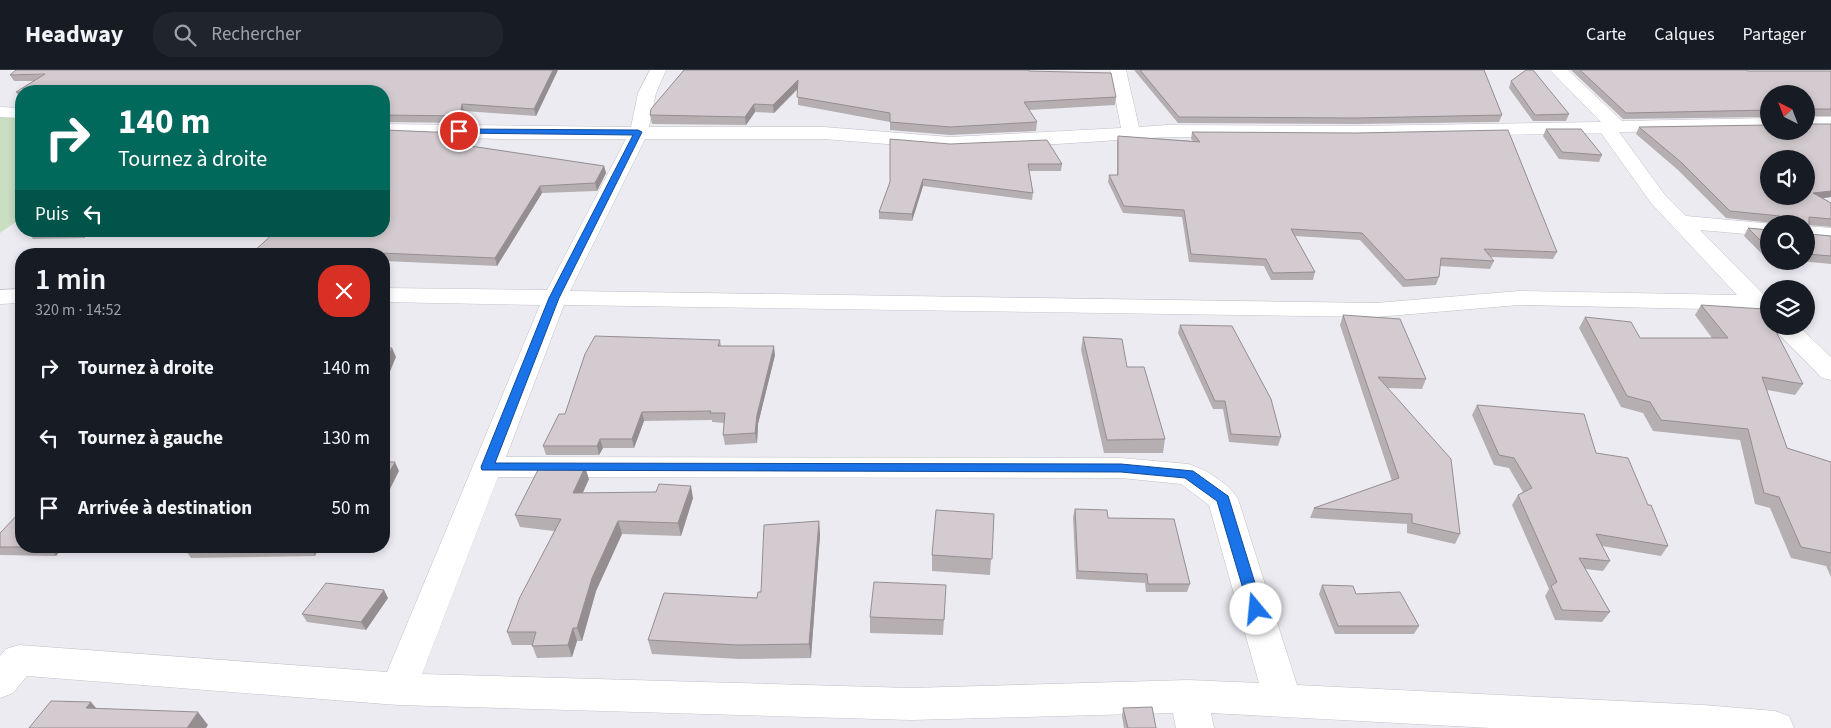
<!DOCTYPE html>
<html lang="fr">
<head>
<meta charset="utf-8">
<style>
	:root { --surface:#171b24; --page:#20242c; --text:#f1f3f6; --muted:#9ea1a6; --line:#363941 }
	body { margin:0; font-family:"Source Sans 3",sans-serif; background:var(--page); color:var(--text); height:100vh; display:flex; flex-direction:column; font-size:19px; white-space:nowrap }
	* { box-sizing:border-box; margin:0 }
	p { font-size:16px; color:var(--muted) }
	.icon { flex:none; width:28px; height:28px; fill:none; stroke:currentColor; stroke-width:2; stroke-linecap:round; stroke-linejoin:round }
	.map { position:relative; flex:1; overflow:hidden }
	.side { position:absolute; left:15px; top:178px; width:375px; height:305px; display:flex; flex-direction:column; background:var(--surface); border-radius:20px; box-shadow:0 2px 8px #0003 }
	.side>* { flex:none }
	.guide { position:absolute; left:15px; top:15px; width:375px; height:152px; border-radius:20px; box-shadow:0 2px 8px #0003; background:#00695c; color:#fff; overflow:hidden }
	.needle { width:32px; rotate:318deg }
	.buttons { position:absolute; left:1760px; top:15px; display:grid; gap:10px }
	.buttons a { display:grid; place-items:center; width:55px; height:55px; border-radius:50%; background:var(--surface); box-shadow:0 2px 8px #0003; font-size:25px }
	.pin { position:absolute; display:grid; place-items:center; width:42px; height:42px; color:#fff; margin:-21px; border:2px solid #fff; border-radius:50%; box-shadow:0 1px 5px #0007 }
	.me { position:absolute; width:55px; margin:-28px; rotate:343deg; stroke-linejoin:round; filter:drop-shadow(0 0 4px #0008) }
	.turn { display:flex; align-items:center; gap:18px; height:105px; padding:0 20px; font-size:22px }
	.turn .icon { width:65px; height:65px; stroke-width:2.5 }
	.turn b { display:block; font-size:35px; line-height:42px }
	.then { display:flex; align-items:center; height:48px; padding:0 20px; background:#0003; gap:10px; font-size:19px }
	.round { display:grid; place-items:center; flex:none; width:52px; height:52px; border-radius:20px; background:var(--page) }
	.headline { display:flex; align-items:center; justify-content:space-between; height:85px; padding:0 20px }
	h1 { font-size:30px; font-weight:600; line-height:38px }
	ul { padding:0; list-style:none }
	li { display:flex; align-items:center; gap:15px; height:70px; padding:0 20px }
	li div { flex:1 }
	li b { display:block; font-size:19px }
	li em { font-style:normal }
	header { display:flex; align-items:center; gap:30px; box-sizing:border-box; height:70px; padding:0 25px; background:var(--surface); border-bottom:1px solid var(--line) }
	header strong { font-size:24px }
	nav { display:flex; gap:28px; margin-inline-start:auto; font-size:18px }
	.search { width:350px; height:45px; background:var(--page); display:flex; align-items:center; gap:12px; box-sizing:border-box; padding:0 18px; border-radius:20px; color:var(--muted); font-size:19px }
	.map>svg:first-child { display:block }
	.green { fill:#cadec2 }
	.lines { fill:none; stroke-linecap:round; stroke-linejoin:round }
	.minor-casing { stroke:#c1bfc6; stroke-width:1 }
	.minor { fill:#fff; fill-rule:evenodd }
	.wall { fill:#b5afb2 }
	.shaded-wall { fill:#948e91 }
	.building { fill:#d3cbcf; stroke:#948e91; fill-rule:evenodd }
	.route { fill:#1a73e8; stroke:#114b97 }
</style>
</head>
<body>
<header>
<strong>Headway</strong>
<div class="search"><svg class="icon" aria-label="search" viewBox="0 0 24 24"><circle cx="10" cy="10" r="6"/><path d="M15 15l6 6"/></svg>Rechercher</div>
<nav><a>Carte</a><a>Calques</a><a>Partager</a></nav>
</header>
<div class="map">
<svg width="1831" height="658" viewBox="0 0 1831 658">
	<rect width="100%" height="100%" fill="#edebf2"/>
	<path class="green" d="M0,47L21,48V148L0,163Z"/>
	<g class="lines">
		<g class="minor-casing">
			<path id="minor" d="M650,0H666L656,23L649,57H824L950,67L1121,58L1110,0H1126L1139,57L1167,55L1354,56L1601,52L1550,0H1568L1622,51L1769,48V60L1619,62L1665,125L1686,146L1774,154H1769V166L1700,160L1769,230V246L1756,245L1752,240L1519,235L1376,247L564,235L506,387L1121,388L1188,394C1205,399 1229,413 1238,429L1297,615L1703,635L1775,641L1789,646L1794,658H1491L1211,643L1214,658H1176L1173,643L911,650L398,635L27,606L13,623L0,628V586L6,579L19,575L387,602L540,235L384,232V218L547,220L626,69H504L384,66V54L631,57L638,23ZM1601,63L1651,133L1737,225L1519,221L1376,233L570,221L645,69H824L950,79H978L1167,67L1354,68ZM498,407L1121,408L1181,414L1209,435L1259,613L1188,610L911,618L422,604Z
				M0,37L21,38V48L0,47Z
				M1806,47H1831V59H1806Z
				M1806,156L1831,158V172L1806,170Z
				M21,219V233L0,234V220Z
				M1771,256H1798L1831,287V310L1822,308Z"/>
		</g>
		<use href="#minor" class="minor"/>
	</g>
	<path class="wall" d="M558,0L536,46L464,41L462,53L384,52V21H21V28H20L16,22L34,11H14L10,5Z
		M684,0L1029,1L1116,27L1115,35L1029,40L1037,52L1036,61L950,65L890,60V52L798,35V19L774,43L755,42L746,55L652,54L650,45Z
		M1134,0H1484L1502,45L1499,52L1354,54L1178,53Z
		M1571,0H1746L1748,1H1831V46H1809V54H1831V127L1823,128L1831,133V157L1809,155V164L1831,166V194L1800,191H1806V154H1772L1773,153L1726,148L1678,100L1636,64L1639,57L1806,61L1769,24V47L1623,49Z
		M1511,11L1569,44L1566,51H1533L1509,18Z
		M1546,59L1602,85L1599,92L1559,89L1543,66Z
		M1192,62L1557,182L1553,189L1490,187L1494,191L1490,199L1440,196L1439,207L1436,215L1403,217L1360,170L1295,166L1315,202L1313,210H1271L1264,196L1189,192L1182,147L1123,143L1108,112L1109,105H1117V73L1118,66L1193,71L1191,69Z
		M890,69L1062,94L1061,101H1029L1033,123L1032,130L923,116L912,151L879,149V142L890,112Z
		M461,70L460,75L604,96L606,103L597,121L542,123L497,196L384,191V184H251Z
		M1748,158L1769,160V188H1766L1744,166Z
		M27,161H91L84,168L33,169Z
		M176,161H197L176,162Z
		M1701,235L1803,314L1795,325L1767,320L1787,378L1831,392V507L1826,496L1791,488L1770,438L1755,434L1740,370L1653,361L1643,343L1621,337L1579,258L1585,247L1640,268H1712L1695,245Z
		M1343,245L1426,309L1422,319L1388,318L1460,464L1455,474L1407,463V454L1310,448L1314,438L1392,411L1340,255Z
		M1180,255L1281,367L1278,376L1229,372L1223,339H1213L1178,263Z
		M1083,267L1127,297L1165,369L1163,383H1104L1081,280Z
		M720,270L721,276L775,285L758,354L757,373L725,375L723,365L724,353L712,352V350L644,351L634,378H603L599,385H546L543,376L565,344Z
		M1477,335L1596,383L1648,435L1668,476L1661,486L1602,476L1610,491L1603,501L1585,499L1610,542L1602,552L1555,550L1545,526L1549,519L1512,435L1518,425L1523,422L1509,398L1494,395L1472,345Z
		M589,409L582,423L693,428L681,466L622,464L596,521L582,571H577L572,587L537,588L532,575H512L507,562L554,461L520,457L515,445Z
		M1075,439L1108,448L1190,514L1187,522H1146L1145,513L1076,509L1073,447Z
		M994,444L990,505L932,501V485Z
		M819,451L820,465L811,588L739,589L652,584L648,570L757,528Z
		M0,463L21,476H64L56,486L0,485Z
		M319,476L315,486L191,488L184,478Z
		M1322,515L1356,524L1419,556L1414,564H1335L1319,524Z
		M388,528L366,560L307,552L302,544Z
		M945,531L943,565L870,563V547Z
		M1123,638L1156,658H1124L1122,646Z"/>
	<path class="shaded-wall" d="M553,0H558L536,46L534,39Z
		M798,10V18L774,43L773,35Z
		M263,18L264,21H258Z
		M462,34L464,41L462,53L460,46Z
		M754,34L755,42L746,55L745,47Z
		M458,63L461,70L459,81L457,74Z
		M604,96L606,103L597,121L595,113Z
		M923,109V116L912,151V144Z
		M540,116L542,123L497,196L495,188Z
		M1831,121V127L1809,130L1813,123Z
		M80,161H91L84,168Z
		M774,276L775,285L758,354L757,373L755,363L757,345Z
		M392,278L396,287L384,316V297Z
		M642,342L644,351L634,378L632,369Z
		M600,369L603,378L599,385L597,376Z
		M395,392L399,401L384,431V412Z
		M585,397L589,409L577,436L573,423Z
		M691,416L693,428L681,466L678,453Z
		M618,451L622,464L596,521L582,571L577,558L592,508Z
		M819,451L820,465L811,588L809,574Z
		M50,476H64L56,486L49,477Z
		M309,476H319L315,486Z
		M384,520L388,528L366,560L361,552Z
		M573,558L577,571L572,587L568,575Z
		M91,632L102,645L86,638Z
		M198,642L208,655L206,658H187Z"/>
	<path class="building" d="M16,0H553L534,39L462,34L460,46L384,45V21H296L263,18L258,21L16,22L45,4L10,5Z
		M684,0H1028L1029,1L1111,3L1116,27L1024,32L1037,52L950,57L890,52V43L797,27L798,10L773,35L754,34L745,47L650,45L651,39Z
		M1140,0H1484L1502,45L1356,48L1179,47Z
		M1526,0H1533L1569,44L1535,45L1511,11Z
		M1580,0H1746L1748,1H1831V39H1809V54H1831V121L1813,123L1831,133V149L1809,147V164L1831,166V186L1806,184V154H1775V149L1780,148V146L1730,141L1682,93L1639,57L1769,55V61H1806V24H1769V40L1626,43ZM1769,89H1806V126H1769Z
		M1546,59H1581L1602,85L1562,82Z
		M384,60L458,63L457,74L604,96L595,113L540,116L495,188L357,182L356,184H251L276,161H384Z
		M1508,60L1557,182L1484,179L1494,191L1441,188L1439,207L1406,210L1362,163L1291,159L1315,202L1273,203L1266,189L1191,184L1184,140L1124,136L1109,105H1118V66L1200,72L1192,62L1356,63Z
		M890,69L950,74L1047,70L1062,94H1028L1033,123L923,109L912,144L879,142L890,112Z
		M1748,158L1769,160V179Z
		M1701,235L1764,239L1769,249V256H1773L1803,314L1762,307L1787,378L1831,392V483L1801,477L1779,427L1764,423L1748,359L1661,350L1650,332L1627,326L1585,247L1631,252L1640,268H1728Z
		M1343,245L1400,249L1426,309L1378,307L1451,389L1460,464L1412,453V444L1314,438L1399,408Z
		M1180,255L1232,256L1271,329L1281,367L1231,364L1225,331H1215Z
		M595,266L720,270L718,276H774L757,345L755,363L723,365L725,343H710L711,341L642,342L632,369H600L597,376H543L559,344H565L585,284Z
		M1083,267L1122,269L1127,297H1144L1165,369L1107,370Z
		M384,278H392L384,297Z
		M1477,335L1584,344L1596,383L1628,388L1648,435H1651L1668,476L1596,464L1610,491L1579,488L1610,542L1562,540L1551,516L1557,512L1518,425L1532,418L1514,388L1499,385Z
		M384,392H395L384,412Z
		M540,396L585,397L573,423L656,422L659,414L691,416L678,453L618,451L592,508L577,558H573L568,575L532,576L536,562H507L520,527L561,449L515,445Z
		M1075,439L1107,440L1108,448L1174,449L1190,514H1148L1147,504L1078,501Z
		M936,440L994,444L992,489L932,485Z
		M21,441V476H50L49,477H0V463Z
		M819,451L809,574L737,575L648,570L664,523L757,528L758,522H761L764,455Z
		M186,476H301L184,478Z
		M874,512L946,515L944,550L870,547Z
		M326,513L384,520L361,552L302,544Z
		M1322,515L1353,516L1356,524L1400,522L1419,556H1338Z
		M51,631L91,632L86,638L198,642L187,658H29Z
		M1152,637L1156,658H1128L1123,638Z"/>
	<path class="route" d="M459,59L638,60L642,62L559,228L495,393L1121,394L1193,401L1228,426L1229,429L1263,539L1261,543L1256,545L1251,543L1249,539L1217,431L1185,408L1121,402L482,400L481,397L549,228L633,65L457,63V60Z"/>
</svg>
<div class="buttons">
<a><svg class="needle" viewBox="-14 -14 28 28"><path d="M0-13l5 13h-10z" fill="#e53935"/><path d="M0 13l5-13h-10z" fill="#9ea1a6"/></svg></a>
<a><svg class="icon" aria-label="sound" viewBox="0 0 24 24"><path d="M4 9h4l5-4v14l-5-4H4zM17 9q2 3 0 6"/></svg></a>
<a><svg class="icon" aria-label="search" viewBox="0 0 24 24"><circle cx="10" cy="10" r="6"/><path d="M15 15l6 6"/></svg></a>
<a><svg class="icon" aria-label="layers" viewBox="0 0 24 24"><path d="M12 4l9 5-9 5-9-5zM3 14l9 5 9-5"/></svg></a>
</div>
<div class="pin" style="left:459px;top:61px;background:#d93025"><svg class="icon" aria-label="arrive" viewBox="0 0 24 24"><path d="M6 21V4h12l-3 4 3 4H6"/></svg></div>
<svg class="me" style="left:1256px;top:539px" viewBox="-20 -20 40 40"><circle r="19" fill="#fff"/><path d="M0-13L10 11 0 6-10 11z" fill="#1a73e8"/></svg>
<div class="guide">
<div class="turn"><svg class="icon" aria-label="right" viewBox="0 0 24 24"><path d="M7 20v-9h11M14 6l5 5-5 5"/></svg><div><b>140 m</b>Tournez à droite</div></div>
<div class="then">Puis<svg class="icon" aria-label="left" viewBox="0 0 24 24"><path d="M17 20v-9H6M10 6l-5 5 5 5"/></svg></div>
</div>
<section class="side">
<div class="headline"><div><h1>1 min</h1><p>320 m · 14:52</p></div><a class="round" style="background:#d93025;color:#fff"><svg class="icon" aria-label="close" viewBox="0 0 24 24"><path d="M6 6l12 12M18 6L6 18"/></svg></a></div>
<ul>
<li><svg class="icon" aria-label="right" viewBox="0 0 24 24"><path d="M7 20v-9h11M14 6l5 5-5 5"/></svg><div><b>Tournez à droite</b></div><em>140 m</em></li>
<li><svg class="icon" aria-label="left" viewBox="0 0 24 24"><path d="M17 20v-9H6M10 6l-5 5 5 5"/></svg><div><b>Tournez à gauche</b></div><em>130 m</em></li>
<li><svg class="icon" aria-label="arrive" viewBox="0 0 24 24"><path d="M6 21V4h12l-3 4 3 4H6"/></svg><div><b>Arrivée à destination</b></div><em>50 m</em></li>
</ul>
</section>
</div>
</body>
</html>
